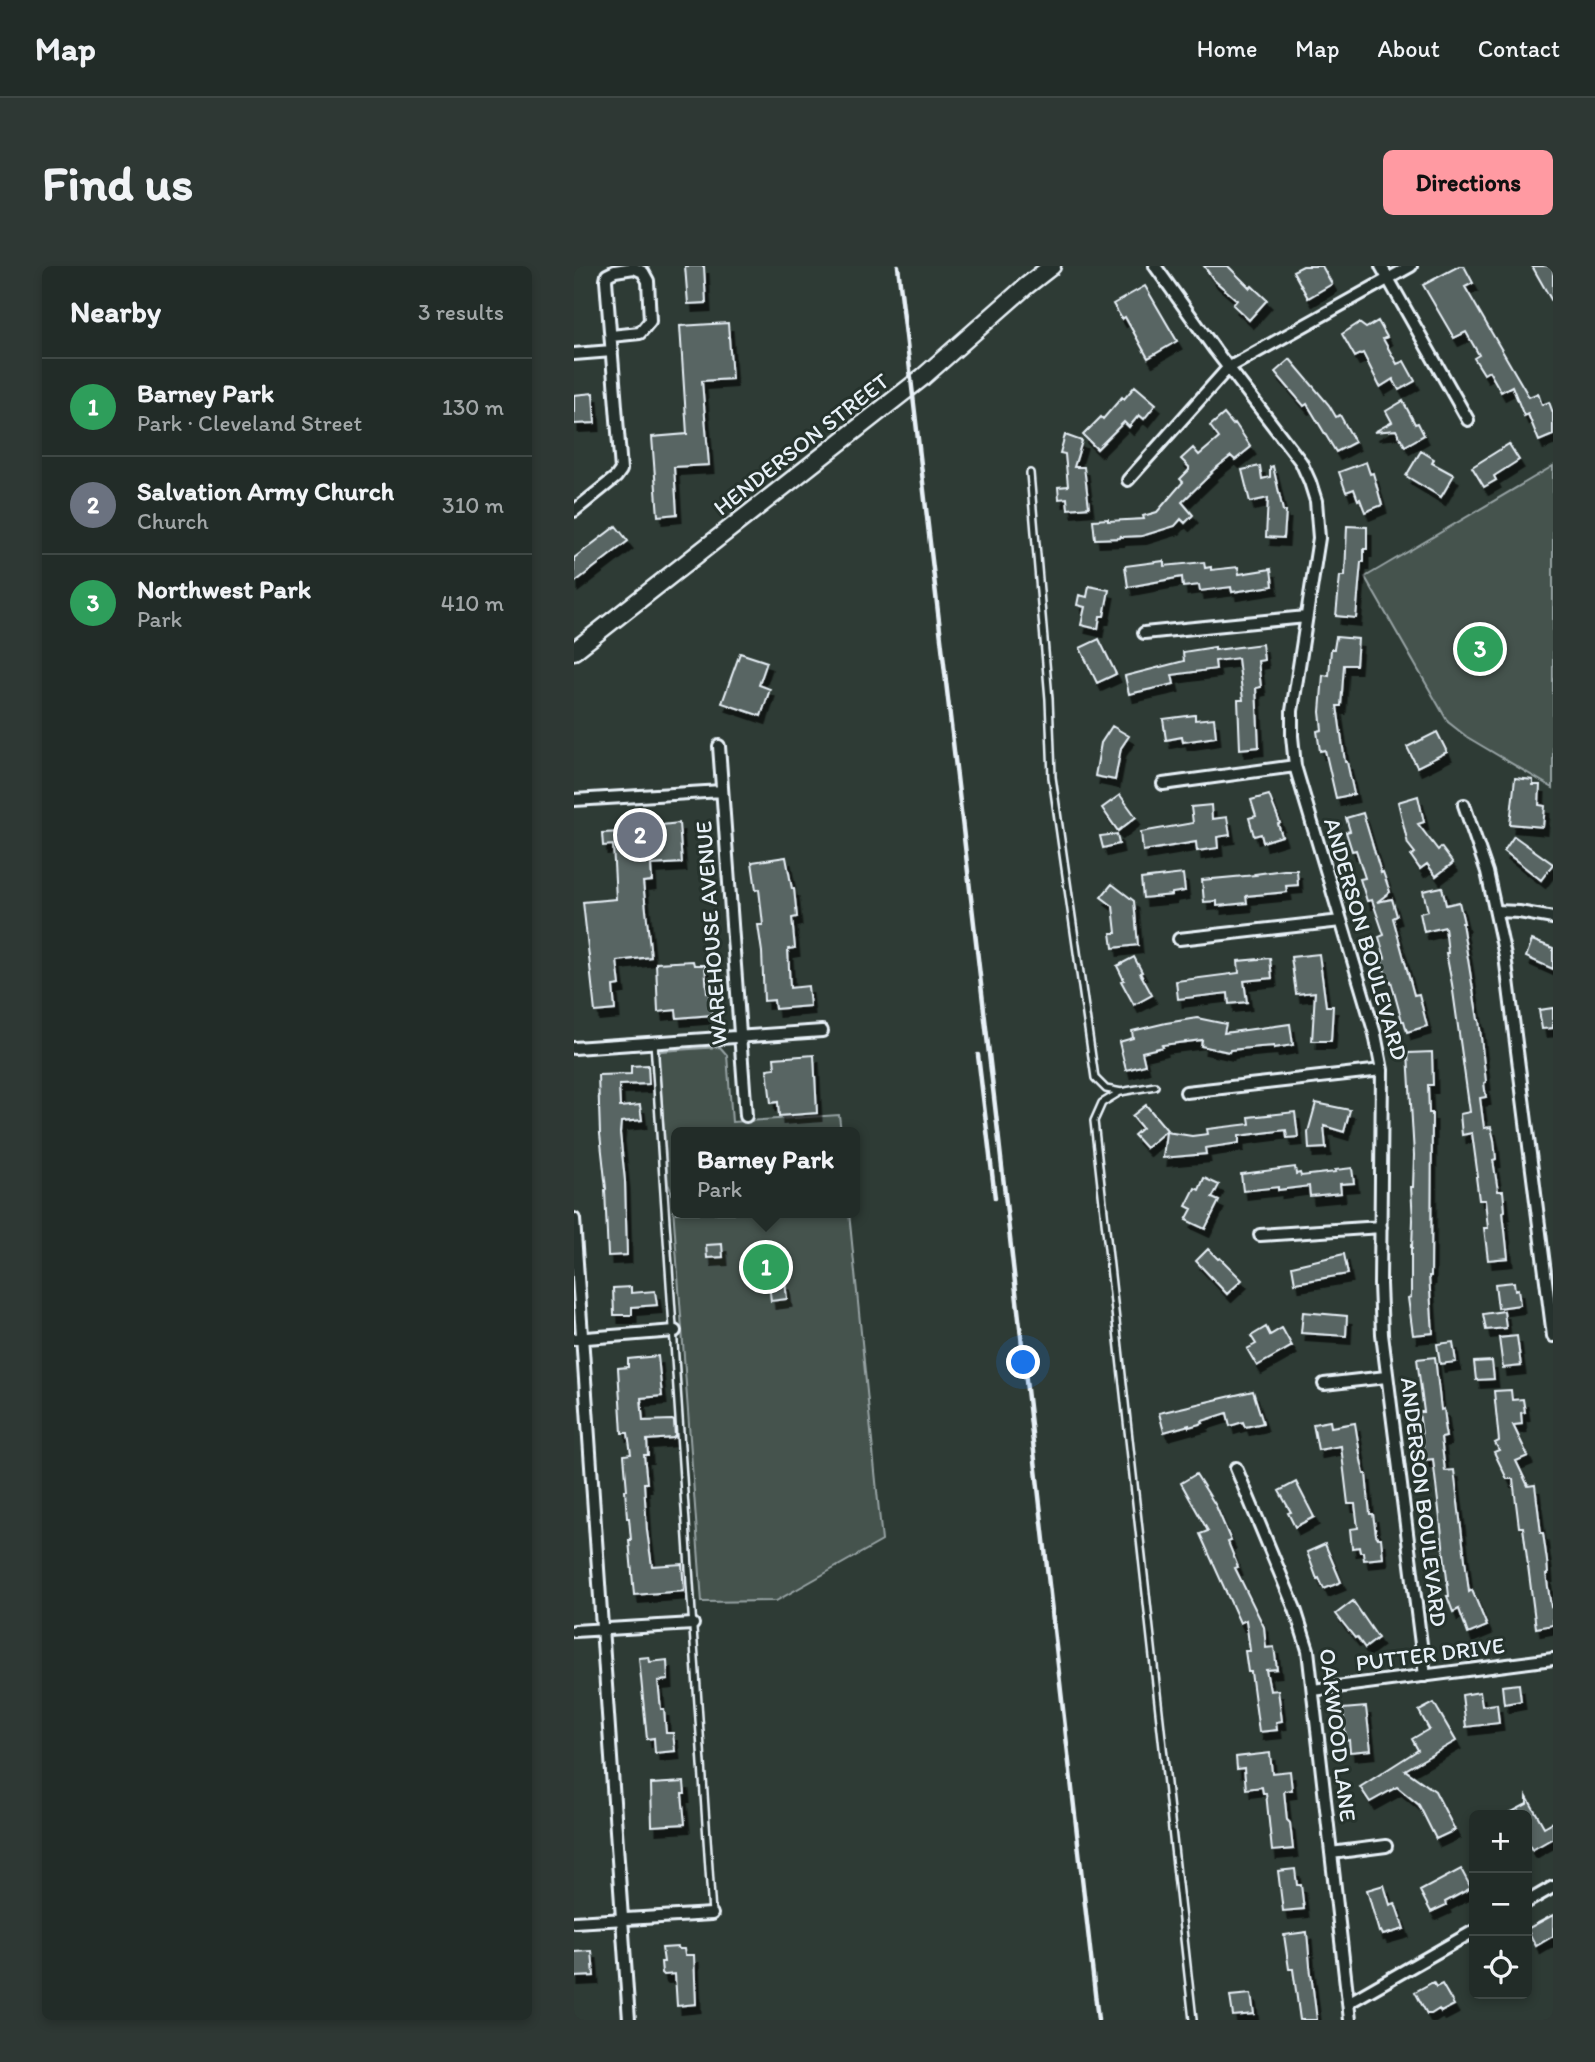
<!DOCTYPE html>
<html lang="en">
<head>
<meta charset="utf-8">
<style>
  :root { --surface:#222c28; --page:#2e3834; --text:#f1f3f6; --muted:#a2a7a8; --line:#3f4845; --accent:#ff9aa2 }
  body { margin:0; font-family:Itim,sans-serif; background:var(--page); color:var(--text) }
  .controls { position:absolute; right:21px; bottom:21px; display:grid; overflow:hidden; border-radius:10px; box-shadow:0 4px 10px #0003 }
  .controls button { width:63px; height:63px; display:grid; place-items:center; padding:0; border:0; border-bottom:2px solid var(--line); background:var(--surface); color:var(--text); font:35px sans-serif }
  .you { position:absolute; left:450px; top:1097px; width:24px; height:24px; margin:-18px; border:5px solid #fff; border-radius:50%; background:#1a73e8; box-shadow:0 0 0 10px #1a73e833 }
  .badge { display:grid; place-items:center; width:46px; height:46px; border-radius:50%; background:var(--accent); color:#fff; font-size:23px; font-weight:700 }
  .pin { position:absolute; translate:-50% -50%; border:4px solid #fff; box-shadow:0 2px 7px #0006 }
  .popup { position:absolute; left:97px; top:861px; width:189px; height:91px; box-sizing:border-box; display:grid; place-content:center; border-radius:10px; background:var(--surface); filter:drop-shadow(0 2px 5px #0005); font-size:23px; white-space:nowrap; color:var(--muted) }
  .popup b { font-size:26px; color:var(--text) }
  .popup::after { content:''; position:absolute; left:50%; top:100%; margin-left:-14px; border:14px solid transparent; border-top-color:var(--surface) }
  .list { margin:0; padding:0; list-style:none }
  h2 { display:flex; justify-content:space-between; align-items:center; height:91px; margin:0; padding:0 28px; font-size:30px }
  h2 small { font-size:23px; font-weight:400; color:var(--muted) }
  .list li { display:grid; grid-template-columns:46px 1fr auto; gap:21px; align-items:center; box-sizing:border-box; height:98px; padding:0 28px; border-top:2px solid var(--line) }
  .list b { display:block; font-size:26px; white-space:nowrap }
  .list p { margin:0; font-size:23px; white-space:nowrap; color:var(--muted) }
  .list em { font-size:23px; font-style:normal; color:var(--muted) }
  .icon { flex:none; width:38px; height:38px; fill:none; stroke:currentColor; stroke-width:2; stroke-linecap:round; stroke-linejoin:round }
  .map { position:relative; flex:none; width:979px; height:1754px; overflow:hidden; border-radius:10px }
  header { display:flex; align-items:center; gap:42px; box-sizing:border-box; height:98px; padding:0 35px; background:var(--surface); border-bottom:2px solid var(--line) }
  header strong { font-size:33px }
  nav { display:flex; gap:38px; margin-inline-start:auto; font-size:24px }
  .intro { display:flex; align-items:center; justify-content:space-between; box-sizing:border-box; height:168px; padding:0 42px }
  h1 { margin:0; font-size:49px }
  .button { padding:18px 32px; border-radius:10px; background:var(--accent); color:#111; font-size:24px; font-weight:700 }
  main { display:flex; gap:42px; padding:0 42px }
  aside { flex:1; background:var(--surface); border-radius:10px; box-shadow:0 4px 10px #0003 }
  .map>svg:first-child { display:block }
</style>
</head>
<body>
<header>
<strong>Map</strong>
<nav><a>Home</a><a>Map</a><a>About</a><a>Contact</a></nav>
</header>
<div class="intro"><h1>Find us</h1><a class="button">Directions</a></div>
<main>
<aside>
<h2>Nearby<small>3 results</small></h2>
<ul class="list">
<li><span class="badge" style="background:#2e9e5b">1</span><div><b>Barney Park</b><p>Park · Cleveland Street</p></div><em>130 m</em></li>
<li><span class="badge" style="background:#6b7280">2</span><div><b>Salvation Army Church</b><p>Church</p></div><em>310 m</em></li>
<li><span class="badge" style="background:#2e9e5b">3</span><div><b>Northwest Park</b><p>Park</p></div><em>410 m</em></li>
</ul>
</aside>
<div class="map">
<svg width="979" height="1754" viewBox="0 0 979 1754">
  <defs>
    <filter id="shadow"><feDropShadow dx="4.5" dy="8" stdDeviation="0" flood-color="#0009"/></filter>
  </defs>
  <rect width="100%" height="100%" fill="#2e3b35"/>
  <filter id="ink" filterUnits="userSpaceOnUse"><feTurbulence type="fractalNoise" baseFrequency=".0143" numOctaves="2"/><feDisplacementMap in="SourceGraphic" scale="14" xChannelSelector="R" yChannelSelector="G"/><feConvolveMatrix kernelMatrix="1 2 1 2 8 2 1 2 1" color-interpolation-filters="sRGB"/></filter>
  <g filter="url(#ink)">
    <path fill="#45524e" stroke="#96a2a3" stroke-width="2" d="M979,200V522L893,471L874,456L791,311Z
      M146,781L153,789L158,856L265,849L267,866H103V947H275L308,1275L202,1335L128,1336L98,927L94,918L84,788L87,785Z"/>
    <path fill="#596563" stroke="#e8f1f8" stroke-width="2" filter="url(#shadow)" d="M111,0H130L132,37L114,38Z
      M630,0H654L676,22L678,20L693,34L675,54L659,39L663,34L640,14Z
      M729,0H748L758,18L734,32L719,5Z
      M885,0H890L899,17L891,21L955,131L964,127L968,139L975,136L979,147V169L965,175L954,148L950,150L938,120L927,126L915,105L910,108L900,92L905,89L892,66L880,72L849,19Z
      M958,0H979V37Z
      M571,20L603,75L574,92L551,51L548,53L539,38Z
      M804,55L813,71L809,73L823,98L830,95L841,115L825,124L819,113L806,121L789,87L781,91L768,68L785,57L792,62Z
      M154,57L158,113L128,115L135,199L100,201L103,248L84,250L78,171L113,168L106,60Z
      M716,93L755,139L762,151L766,149L781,176L762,186L733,138L730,140L701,106Z
      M561,120L582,138L570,153L565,149L555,161L550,156L523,183L509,169L527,151L529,153L548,131L550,133Z
      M19,127L21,157L0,158V129Z
      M829,135L841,158L844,157L850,169L831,180L822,164L800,166L818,156L812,145Z
      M650,148L659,159L661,157L677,181L661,194L657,190L637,206L638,207L608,236L619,249L611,257L607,253L601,260L568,270L547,271V269L546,272L521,273L519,254L534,253V255L570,253L569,250L583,246L609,216L606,213L615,204V201L607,193L619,182L625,189L645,172L636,160Z
      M491,169L508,175L500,201H510L515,241L494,243L493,232L485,233L484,221L494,220L491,188L486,187Z
      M935,178L945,194L920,210L922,214L910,221L898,201Z
      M847,185L860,193L858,197L880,209L867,231L832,210Z
      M792,196L796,208L799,207L808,239L791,246L786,233L784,234L780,223L772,226L765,206Z
      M686,200L688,213L696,211V201L699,200L709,245H712L710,272L692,271L694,232L676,236L668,204Z
      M42,260L54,275L0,317V292Z
      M773,260L793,261V283H790V296H787L782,352L762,350L766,310H771Z
      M590,295V300L630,296L631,302L637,301V304L664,301L665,308L697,303L699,320L658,326L657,321L626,325L625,319L609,321L608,311L554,321L551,300Z
      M515,320L535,324L530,350H526L524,363L507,359L511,341L503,339L505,329L513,331Z
      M762,371L784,373L782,399H770L767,440H763L771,496H773L780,528L762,532L751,484L746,485L743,465L748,464L746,446L749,409L755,410L757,383H760Z
      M525,373L542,408L523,417L506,382Z
      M688,378L690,394L684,395L687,421L682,422L685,481L666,483L664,434H669L664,392L641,395L642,403L598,409L600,418L555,428L551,410L610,395L609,386L641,381V384Z
      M166,387L193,396L185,419L196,423L187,450L148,437Z
      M621,449V454L640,452L642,471L609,476L608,471L592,474L589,453Z
      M538,460L555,470L547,482L541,514L521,510L527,477Z
      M863,466L873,486L843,501L833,481Z
      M941,512L959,514V519H966L965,539L971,540L969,561L936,558Z
      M546,529L562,551L544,565L528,542Z
      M695,529L706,557L704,558L708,570L689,576L687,568L680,570L675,552L682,550L677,534Z
      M844,530L850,556L844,558L864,584L867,581L879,597L862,610L853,598L846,603L837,590L841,587L834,578L824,536Z
      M637,539L638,553L653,551L656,569L643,571L644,582L623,585L622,576L569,585L567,566L619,557L617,541Z
      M789,547L807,607L809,606L816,626L803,636L818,633L823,650L819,652L840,729L845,728L853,760L833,766L830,755H828L817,715L814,716L807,693L811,692L805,671L810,669L798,634L793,635L786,613L791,612L782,584L778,585L772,566L776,565L772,552Z
      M105,557L108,597L77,599L78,615L69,616L77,691L43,695L46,719L39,720L41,744L21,746L9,636L42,633L39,579L29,580L28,567L49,566V563H59V565L88,563V559Z
      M543,568L545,578L529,582L526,570Z
      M940,570L979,598L967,614L930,585Z
      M212,591L218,623H220L223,651L218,652L221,682L214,683L216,722L234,720L236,740L201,743L200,734L190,735L188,686L184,659H189L185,623L182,624L178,596Z
      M710,604H723L724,619L712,620L713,626L672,630L673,637L643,640V635L630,636L628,614L682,609L681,608Z
      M609,608L611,625L598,627V629L569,632L567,613Z
      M538,618L560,635L564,679L539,682L537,667H542L539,640L527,631Z
      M868,621L872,639L885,636L890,657H888L904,754H905L912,816L910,817L912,831L906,832L910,862L917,861L920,874L922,893L919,894L924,925H929L931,945L929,946L934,992L914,994L910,962H914L911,934H905L902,911H904L898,867L888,869L886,848L896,846L878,718L872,687H874L871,661L850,666L846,647L854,645L849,625Z
      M958,674L979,682V703L952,691Z
      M745,688L752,740H759L757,775H738L741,726L722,728L717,691Z
      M560,691L568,706L566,707L578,729L560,739L547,715L550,714L543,700Z
      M696,692L698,712L670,715L673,736L655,738L654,727L604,733L602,715L665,707L664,695Z
      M119,695L120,699H131L133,727L136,726L138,749L103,752L102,744L84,746L82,697Z
      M979,742V762L968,763L965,744Z
      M623,752L652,758L650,767L716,758L719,779L700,782V780L686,781L656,784L655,786L627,780L628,774L588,779L589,781L568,786L571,799L552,804L545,776L559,772L558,765L592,757Z
      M858,786L859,819H854L855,847H858L857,1010H855L859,1067L839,1069L834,1032L837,1031V980L838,981L839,954L837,921H839L840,889L834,787Z
      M240,789L243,847L205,850L204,836L197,837L193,803L201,802L200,792Z
      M74,799L75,818L45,819L46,841L66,839L68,854L47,856L46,867L51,915L53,989L34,990L31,924L32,923L26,868L24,809L57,808V800Z
      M742,837L776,844L770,866L750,860L752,882L735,883L734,866Z
      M572,839L593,864L572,882L560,869L568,862L558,850Z
      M721,846L724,871L713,872L712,864L665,870V877L631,882L632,888L589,892L592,866L618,870L634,868L633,863L676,858L675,851Z
      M721,901L722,908L726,907L727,910L762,906L761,904L778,902L780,917L766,918L767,927L736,930L735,920L704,924V921L669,925L667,908Z
      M630,912L645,919L638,932L645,935L631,963L612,954L618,943L612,940L621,922L625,924Z
      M148,978L149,991L133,992L132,979Z
      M634,983L644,993L646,992L668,1014L653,1028L622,995Z
      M770,988L774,1008L721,1017L718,1000Z
      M211,1016L213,1033L197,1035L195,1018Z
      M940,1016L941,1024L944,1023L946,1039L924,1042L921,1018Z
      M57,1021V1027L81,1025L83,1039L58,1041V1049H40L39,1022Z
      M930,1045L932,1062L912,1064L909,1048Z
      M729,1046L773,1050L772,1070L727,1067Z
      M692,1061L696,1069L708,1062L718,1080L683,1100L673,1083L682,1078L677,1070Z
      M943,1070L947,1100L929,1102L925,1072Z
      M879,1076L882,1096L866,1098L863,1078Z
      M84,1090L88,1130L67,1132L69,1155L98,1154L100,1155L101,1170L99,1172L73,1174L74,1189H70L73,1217H70L73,1265L78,1300L108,1298L110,1325L60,1329L55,1274H57L55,1252H53L51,1224H53L50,1189L57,1188L54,1167H48L44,1102L54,1101V1093Z
      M861,1091L867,1144L870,1143L872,1159H870L872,1171L867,1172L871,1205L880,1204L895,1326L898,1324L913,1360L894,1368L885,1343L879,1346L873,1330H875L859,1193L851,1194L845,1146H850L843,1093Z
      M918,1095L920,1113L902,1114L900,1096Z
      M937,1124L938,1134L949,1133L951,1146L947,1147L948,1158L939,1159L954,1190L942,1195L954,1220L961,1219L967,1267H969L973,1295L974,1308H972L977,1341L979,1340V1359L962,1362L949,1261H945L939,1213H933L920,1186L925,1184L921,1177L925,1175L920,1125Z
      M679,1125L689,1157L671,1161L669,1156L656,1160L653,1147L628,1155L629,1157L615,1161V1159L590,1166L585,1147Z
      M756,1155L757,1161L781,1157L787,1194L790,1208H792L796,1248H799L802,1269L804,1272H807L809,1292L790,1294L789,1286H786L785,1281L778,1282L776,1263L784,1262L781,1238H774L767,1180L744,1184L739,1158Z
      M622,1208L642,1240L657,1275L654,1276L664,1301L661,1302L690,1361L692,1382L700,1381L703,1403L692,1404L696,1425L704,1424L708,1455L702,1456L703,1464L685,1466L677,1406H674L671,1385H676L672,1354L666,1357L626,1268L634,1265L607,1217Z
      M722,1216L740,1251L721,1261L714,1247L717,1246L705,1225Z
      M751,1278L767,1316L750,1323L745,1312L743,1313L733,1286Z
      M779,1335L804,1372L791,1382L783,1371L781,1372L762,1348Z
      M75,1391L76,1396L93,1394L94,1414L84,1415L87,1443H90L92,1467H99L101,1485L81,1487L80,1472L73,1473L65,1392Z
      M945,1418L947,1435L930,1438L928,1420Z
      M906,1426L908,1440L923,1438L925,1457L892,1461L888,1429Z
      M860,1437L882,1475L831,1504L861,1525L881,1564L862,1573L845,1539L823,1521L796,1536L786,1521L844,1484L838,1473L855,1463L845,1445Z
      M792,1441L797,1484L776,1486L775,1474L772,1475L769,1443Z
      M696,1487L698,1507L716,1505L718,1524L710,1525L713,1554L716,1557L719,1583L698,1585L692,1527H689L688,1521L672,1523L670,1502L663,1503L662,1491Z
      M110,1516L111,1528H108L111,1558L78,1560L77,1518Z
      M953,1531L970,1561L979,1556V1572L958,1584L953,1575V1549H932L953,1538Z
      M721,1603L723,1619H727L730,1643L709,1645L704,1605Z
      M887,1603L897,1622L871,1636L872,1639L857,1646L846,1625Z
      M810,1619L816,1639L821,1637L830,1663L809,1669L807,1665L805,1666L793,1624Z
      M979,1649V1670L962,1680L953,1663Z
      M733,1666L736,1700L743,1754H726L719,1703H715L710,1669Z
      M104,1681L105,1683H110L111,1689H120L122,1738L103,1740L101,1708L90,1709L88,1707L87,1696H90L88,1682Z
      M18,1685L20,1710L0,1711V1686Z
      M859,1716L862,1721L868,1718L880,1739L867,1746L865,1743L857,1748H853L841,1726Z
      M677,1728L680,1748L659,1750L656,1730Z"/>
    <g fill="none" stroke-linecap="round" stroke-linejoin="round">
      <defs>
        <path id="lane" d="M456,207L475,433L478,511L521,812L532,823L548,826
          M80,776L138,1648
          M581,820L546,826L528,837L520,855L619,1754"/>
        <path id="street" d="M581,0L641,84L727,196L736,216L742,235L745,272L718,445V470L721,500L801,768L808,804L806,1018L808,1068L851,1410
          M807,0L894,154
          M0,88L38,85
          M554,214L654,102L837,0
          M0,245L42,211L47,204L32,14L33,9L41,5L60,2L69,6L74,15L76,55L66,67L37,70
          M570,367L732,351
          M145,480L172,850
          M589,518L721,500
          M0,534L148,525
          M890,539L913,606L931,690L979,1070
          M923,645L945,646L979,652
          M605,673L767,655
          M0,782L248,765
          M612,826L808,804
          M0,953L55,1754
          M686,969L807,961
          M0,1073L101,1065
          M750,1118L812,1111
          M662,1202L721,1343L734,1384L776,1754
          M0,1365L119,1358
          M739,1424L979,1393
          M757,1587L812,1580
          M953,1636L979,1621
          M0,1656L138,1648
          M774,1737L900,1665"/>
        <path id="secondary" d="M0,385L349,111L451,21L478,0"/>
      </defs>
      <use href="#lane" stroke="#e8f1f8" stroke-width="10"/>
      <use href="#street" stroke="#e8f1f8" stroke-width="16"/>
      <use href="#secondary" stroke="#e8f1f8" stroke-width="21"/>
      <use href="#lane" stroke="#26332d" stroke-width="5"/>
      <use href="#street" stroke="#26332d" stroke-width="10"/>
      <use href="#secondary" stroke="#26332d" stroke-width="16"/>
      <path stroke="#e8f1f8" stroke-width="4.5" d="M324,0L423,857L524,1754
        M404,789L421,932"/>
    </g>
  </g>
  <g text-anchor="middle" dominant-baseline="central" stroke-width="6" stroke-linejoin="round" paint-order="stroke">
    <g font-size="23" fill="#e8f1f8" stroke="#26332d">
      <text transform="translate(227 178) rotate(-38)">HENDERSON STREET</text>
      <text transform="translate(137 667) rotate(-94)">WAREHOUSE AVENUE</text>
      <text transform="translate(792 673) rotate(74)">ANDERSON BOULEVARD</text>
      <text transform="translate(850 1236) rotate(83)">ANDERSON BOULEVARD</text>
      <text transform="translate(856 1388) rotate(-7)">PUTTER DRIVE</text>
      <text transform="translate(764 1469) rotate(83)">OAKWOOD LANE</text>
    </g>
  </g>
</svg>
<div class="controls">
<button>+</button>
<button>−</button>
<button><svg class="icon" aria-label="locate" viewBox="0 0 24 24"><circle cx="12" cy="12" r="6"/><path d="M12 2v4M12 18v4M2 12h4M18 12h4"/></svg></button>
</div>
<div class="you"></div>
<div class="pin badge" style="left:192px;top:1001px;background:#2e9e5b">1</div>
<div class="popup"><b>Barney Park</b>Park</div>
<div class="pin badge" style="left:66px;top:569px;background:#6b7280">2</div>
<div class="pin badge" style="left:906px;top:383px;background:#2e9e5b">3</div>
</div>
</main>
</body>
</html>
